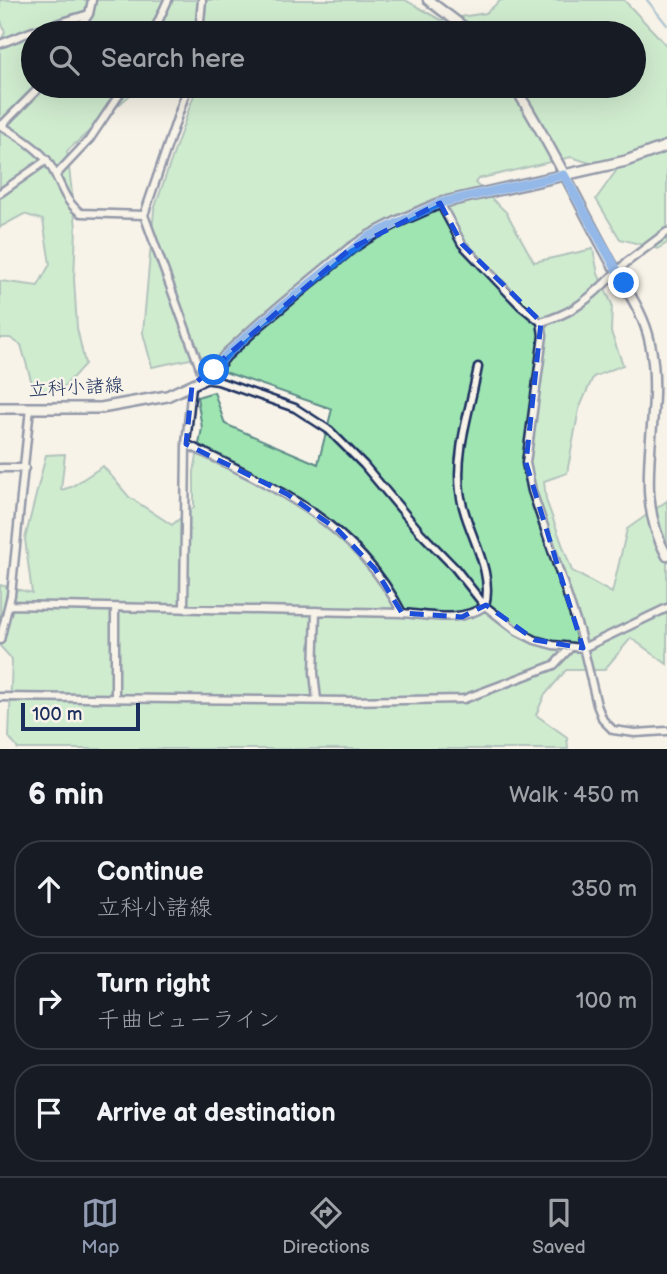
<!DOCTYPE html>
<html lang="en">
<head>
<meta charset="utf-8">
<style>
  :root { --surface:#171b24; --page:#20242c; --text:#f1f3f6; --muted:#9ea1a6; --line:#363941; --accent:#919bb2 }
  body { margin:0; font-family:"Balsamiq Sans","Klee One",sans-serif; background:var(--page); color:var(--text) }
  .scale { position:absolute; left:21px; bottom:18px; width:119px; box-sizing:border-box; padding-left:7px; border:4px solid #1b2f5e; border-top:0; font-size:19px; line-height:24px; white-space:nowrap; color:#1b2f5e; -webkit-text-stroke:5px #f7f3e8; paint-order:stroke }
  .stop { position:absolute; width:21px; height:21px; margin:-16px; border:5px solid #1a73e8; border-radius:50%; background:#fff }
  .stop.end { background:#1a73e8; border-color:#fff; box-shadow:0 2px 7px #0008 }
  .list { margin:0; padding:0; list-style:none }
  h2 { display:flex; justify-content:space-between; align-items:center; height:91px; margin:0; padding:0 28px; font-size:30px }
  h2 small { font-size:23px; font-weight:400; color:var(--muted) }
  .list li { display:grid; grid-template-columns:46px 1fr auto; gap:21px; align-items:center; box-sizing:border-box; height:98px; margin:0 14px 14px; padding:0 14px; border:2px solid var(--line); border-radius:28px }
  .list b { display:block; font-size:26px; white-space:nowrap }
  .list p { margin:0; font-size:23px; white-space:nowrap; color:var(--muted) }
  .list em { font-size:23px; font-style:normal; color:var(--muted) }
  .icon { flex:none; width:38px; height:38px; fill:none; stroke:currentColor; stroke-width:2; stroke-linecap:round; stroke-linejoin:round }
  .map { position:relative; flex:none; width:667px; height:749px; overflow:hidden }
  .search { position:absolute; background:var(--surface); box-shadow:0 7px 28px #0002; left:21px; right:21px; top:21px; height:77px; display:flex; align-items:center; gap:18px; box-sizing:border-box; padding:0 24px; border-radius:38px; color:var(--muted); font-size:26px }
  .sheet { height:427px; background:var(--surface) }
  nav { display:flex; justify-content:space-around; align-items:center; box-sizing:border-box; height:98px; border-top:2px solid var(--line); background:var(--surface); font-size:19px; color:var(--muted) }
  nav a { display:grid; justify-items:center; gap:4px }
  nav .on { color:var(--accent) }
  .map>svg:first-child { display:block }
</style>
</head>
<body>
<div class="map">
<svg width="667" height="749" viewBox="0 0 667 749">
  <rect width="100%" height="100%" fill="#f7f3e8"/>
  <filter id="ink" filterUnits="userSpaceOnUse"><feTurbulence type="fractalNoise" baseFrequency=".0143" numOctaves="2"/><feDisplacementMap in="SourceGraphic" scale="14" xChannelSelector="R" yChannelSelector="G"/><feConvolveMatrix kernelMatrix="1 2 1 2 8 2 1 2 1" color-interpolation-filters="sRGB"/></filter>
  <g filter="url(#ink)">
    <path fill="#9fe5b2" stroke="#5d8a88" stroke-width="2" d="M0,0H405L441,20L486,13L501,0H624L667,46V243L658,249L620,239L596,199L616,171L571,157L478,179L475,183L506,212L534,262L593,249L598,274L612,304L611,332L623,365L593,377L579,409L567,473L544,481L546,500L572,571L612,593L627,529L667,501V664L631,638L604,670H566L544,696L536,715L567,737L568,749H18L9,737L12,659L0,646V585L32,593L25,539L46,455L65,454L61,490L71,487L103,466L129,497L172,525L194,507V472L202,428L197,397L214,392L225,424L318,464L332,409L225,372L204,356L152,367L143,333L154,210L197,86H634V33H33V86H145L130,95L67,151L76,227L74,279L77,328L85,364L65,386L49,392L33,387L21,345L10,338H0V281L38,286L50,264L43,220L24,214L0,227V42L5,32L0,18Z"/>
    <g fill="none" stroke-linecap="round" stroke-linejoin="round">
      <path stroke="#6396b8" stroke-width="2.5" d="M647,0L667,25"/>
      <defs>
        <path id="minor" d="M76,33L89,14L92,0
          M153,33L168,0
          M199,33L202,0
          M0,44L30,32L89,14
          M188,86L144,215L204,379L218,381L295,408L329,430L364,465L420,532L455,568L485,606L517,631L535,640L553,645L583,648L667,608
          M0,125C17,135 37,147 48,162C60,179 63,201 81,213L144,215
          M1,126L41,86
          M56,175L89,140L125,86
          M0,193L47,160
          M440,203L462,244L521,306L541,322L543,335L540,359L526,463L532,491L579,630L597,705L603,720L613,730L635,733L667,731
          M627,262L667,232
          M541,322C569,314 583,304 604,284
          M186,444C273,485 356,523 402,613
          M0,468H25
          M9,605L402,613C429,615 461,623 485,606C495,567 464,530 460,491C455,450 471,406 478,367
          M115,608V698
          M184,609L186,444L192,386
          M316,611L314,673L317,700
          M0,640L11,595L30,408
          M0,697L347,701L464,699L554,665L571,647"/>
        <path id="tertiary" d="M428,0L472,33
          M514,86C548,139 576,198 606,253C621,282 644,311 650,343C666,417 628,487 667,556"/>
        <path id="secondary" d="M0,408H101L167,396L204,379L214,370L226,355L261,323L350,249L368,237L399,221L440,203L626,161L667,146"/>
      </defs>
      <use href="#minor" stroke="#1b2f5e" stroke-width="11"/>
      <use href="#tertiary" stroke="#1b2f5e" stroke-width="13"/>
      <use href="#secondary" stroke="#1b2f5e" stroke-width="14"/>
      <use href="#minor" stroke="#f7f3e8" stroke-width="6"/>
      <use href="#tertiary" stroke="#f7f3e8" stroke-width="8"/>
      <use href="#secondary" stroke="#f7f3e8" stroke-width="9"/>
      <defs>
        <path id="minor-bridge" d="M604,284L627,262"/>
      </defs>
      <use href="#minor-bridge" stroke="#1b2f5e" stroke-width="11" stroke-linecap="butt"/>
      <use href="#minor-bridge" stroke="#f7f3e8" stroke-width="6"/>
    </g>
  </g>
  <g fill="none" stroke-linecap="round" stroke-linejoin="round" filter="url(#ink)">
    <path stroke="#1a73e8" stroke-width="9" d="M214,370L226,355L261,323L368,237L440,203L564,175L624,283"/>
  </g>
  <path d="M0 0H667V749H0ZM440,203L462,244L541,322L526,463L583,648L535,640L486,605L462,617L402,613L375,569L338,530L287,494L186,444L192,386L350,249Z" fill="#f7f3e8" fill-opacity=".55" fill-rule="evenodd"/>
  <path fill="none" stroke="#1d4ed8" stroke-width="5" stroke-dasharray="14 9" stroke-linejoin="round" d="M440,203L462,244L541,322L526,463L583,648L535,640L486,605L462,617L402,613L375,569L338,530L287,494L186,444L192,386L350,249Z"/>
  <g text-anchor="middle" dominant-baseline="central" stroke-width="5" stroke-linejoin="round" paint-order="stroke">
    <g font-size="19" fill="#1b2f5e" stroke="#f7f3e8">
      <text transform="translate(76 388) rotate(-3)">立科小諸線</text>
    </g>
  </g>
</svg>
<div class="scale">100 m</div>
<div class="stop" style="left:214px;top:370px"></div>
<div class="stop end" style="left:624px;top:283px"></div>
<div class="search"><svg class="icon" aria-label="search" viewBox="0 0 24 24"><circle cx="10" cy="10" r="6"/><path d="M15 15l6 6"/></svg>Search here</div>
</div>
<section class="sheet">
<h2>6 min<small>Walk · 450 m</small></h2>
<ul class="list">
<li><svg class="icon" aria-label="ahead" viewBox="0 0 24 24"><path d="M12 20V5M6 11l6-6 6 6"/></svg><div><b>Continue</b><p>立科小諸線</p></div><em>350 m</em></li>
<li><svg class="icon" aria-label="right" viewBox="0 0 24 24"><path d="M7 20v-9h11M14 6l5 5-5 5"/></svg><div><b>Turn right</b><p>千曲ビューライン</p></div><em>100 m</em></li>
<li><svg class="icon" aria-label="arrive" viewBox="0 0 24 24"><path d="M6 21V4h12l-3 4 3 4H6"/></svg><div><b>Arrive at destination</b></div></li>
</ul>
</section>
<nav>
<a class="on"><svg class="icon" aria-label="map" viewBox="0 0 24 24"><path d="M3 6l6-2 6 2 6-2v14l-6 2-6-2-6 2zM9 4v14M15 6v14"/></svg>Map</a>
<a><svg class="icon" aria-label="directions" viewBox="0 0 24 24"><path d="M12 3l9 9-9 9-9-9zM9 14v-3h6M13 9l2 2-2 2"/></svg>Directions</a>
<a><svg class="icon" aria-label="saved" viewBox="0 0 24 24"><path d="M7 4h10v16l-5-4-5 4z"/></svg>Saved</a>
</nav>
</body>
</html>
